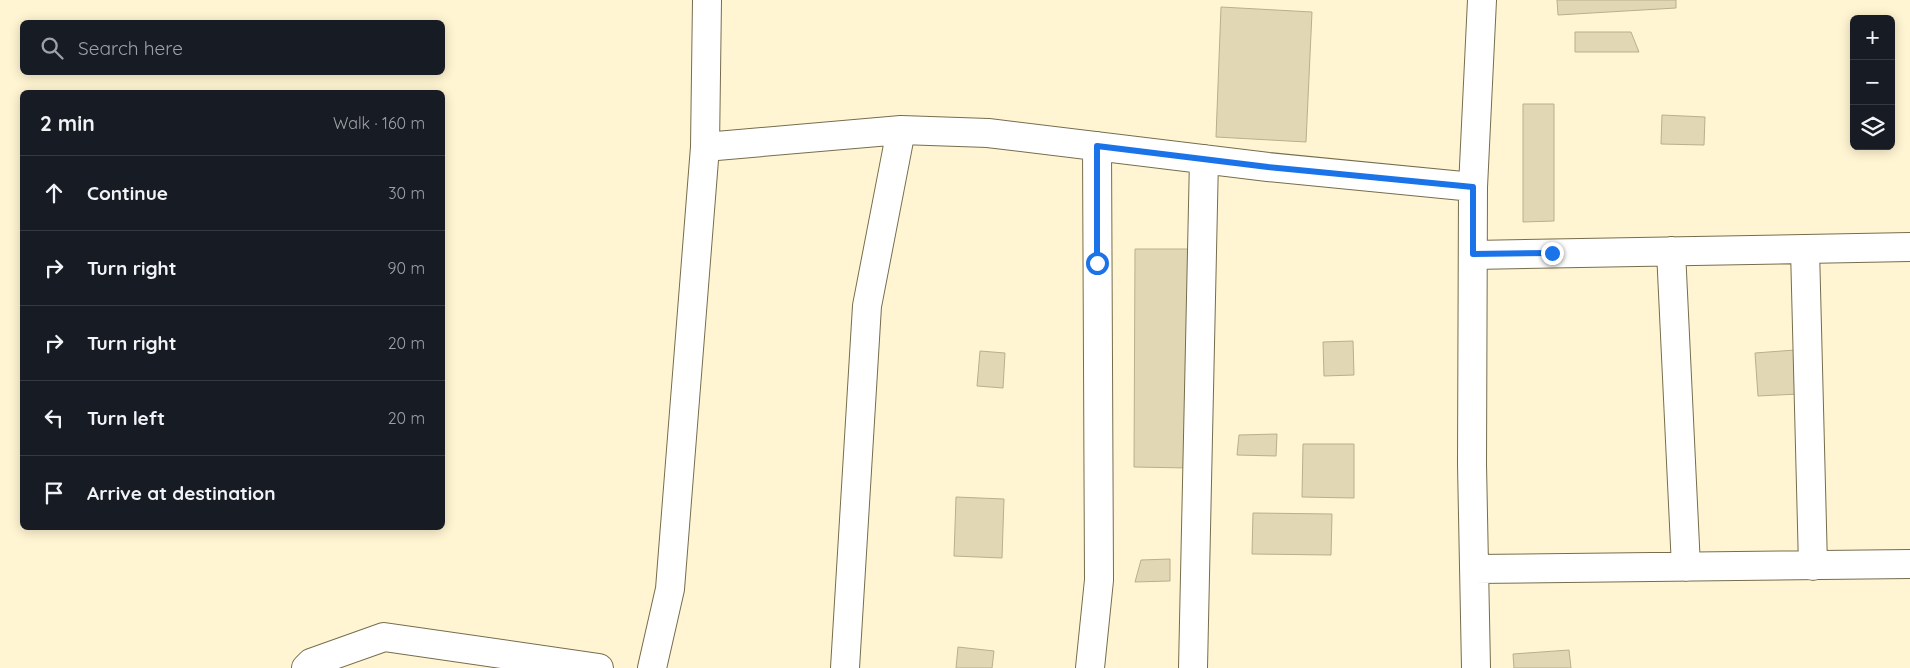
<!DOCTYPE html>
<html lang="en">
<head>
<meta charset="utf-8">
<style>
  :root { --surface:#171b24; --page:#20242c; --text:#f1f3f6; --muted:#9ea1a6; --line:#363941 }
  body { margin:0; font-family:Quicksand,sans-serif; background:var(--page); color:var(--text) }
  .controls { position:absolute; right:15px; top:15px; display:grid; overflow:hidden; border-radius:8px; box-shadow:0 2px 12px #0003 }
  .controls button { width:45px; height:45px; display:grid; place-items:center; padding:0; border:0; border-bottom:1px solid var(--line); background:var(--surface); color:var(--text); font:25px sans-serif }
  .stop { position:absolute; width:15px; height:15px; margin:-11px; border:4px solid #1a73e8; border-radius:50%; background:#fff }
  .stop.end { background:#1a73e8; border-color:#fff; box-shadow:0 1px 5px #0008 }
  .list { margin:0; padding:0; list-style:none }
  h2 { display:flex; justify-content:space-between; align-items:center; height:65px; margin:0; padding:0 20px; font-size:21px }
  h2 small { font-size:16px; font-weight:400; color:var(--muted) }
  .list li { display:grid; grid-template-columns:32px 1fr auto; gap:15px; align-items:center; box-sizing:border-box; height:75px; padding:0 20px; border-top:1px solid var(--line) }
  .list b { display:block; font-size:19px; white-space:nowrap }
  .list em { font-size:16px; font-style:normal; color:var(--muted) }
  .icon { flex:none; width:28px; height:28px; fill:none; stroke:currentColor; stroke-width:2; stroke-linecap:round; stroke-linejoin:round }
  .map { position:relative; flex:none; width:1910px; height:668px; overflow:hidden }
  .search { position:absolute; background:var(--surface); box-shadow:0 2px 12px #0003; left:20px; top:20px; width:425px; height:55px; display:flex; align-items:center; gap:12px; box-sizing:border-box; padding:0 18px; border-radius:8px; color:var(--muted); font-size:19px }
  .panel { position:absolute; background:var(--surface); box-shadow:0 2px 12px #0003; left:20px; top:90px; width:425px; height:440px; border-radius:8px }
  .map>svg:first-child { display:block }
</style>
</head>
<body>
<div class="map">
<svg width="1910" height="668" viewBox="0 0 1910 668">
  <rect width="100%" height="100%" fill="#fff5d2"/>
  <path fill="#e1d7b4" stroke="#b8af8d" d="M1557,0H1676V8L1558,15Z
    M1221,7L1312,12L1306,142L1216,137Z
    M1575,32H1631L1639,52H1575Z
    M1523,104H1554V221L1523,222Z
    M1662,115L1705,117L1704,145L1661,144Z
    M1135,249H1190L1189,468L1134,467Z
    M1353,341L1354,375L1324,376L1323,342Z
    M1795,350L1799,394L1758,396L1755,353Z
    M980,351L1005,353L1003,388L977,386Z
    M1277,434L1276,456L1237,455L1239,435Z
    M1303,444H1354V498L1302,497Z
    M956,497L1004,499L1002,558L954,556Z
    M1253,513L1332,514L1331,555L1252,554Z
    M1170,559V581L1135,582L1141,560Z
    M958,647L994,651L992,668H956Z
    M1569,650L1571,668H1514L1513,654Z"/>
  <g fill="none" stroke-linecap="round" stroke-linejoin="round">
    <defs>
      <path id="minor" d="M705,147L901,130L988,133L1268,167L1473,187
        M1805,249L1813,566
        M1671,251L1686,567
        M1473,255L1910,247
        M1474,569L1910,564
        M306,668L311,663L384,637L599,668
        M652,668L670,589L705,147L707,0
        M845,668L867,306L901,130
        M1090,668L1099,580L1097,146
        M1193,668L1204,159
        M1476,668L1472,464L1473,187L1482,0"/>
    </defs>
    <use href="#minor" stroke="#766d4e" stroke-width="30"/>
    <use href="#minor" stroke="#fff" stroke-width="28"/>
  </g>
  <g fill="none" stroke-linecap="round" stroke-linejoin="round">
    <path stroke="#1a73e8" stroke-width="6" d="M1097,263V146L1268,167L1473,187V254L1552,253"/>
  </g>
</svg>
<div class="controls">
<button>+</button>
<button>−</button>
<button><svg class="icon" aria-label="layers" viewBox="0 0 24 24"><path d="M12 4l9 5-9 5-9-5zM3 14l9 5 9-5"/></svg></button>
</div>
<div class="stop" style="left:1097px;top:263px"></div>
<div class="stop end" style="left:1552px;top:253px"></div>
<div class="search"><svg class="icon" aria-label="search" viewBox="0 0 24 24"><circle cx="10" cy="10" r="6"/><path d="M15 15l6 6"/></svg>Search here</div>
<section class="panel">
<h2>2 min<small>Walk · 160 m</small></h2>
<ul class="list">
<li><svg class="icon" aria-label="ahead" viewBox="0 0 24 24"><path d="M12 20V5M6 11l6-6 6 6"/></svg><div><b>Continue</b></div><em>30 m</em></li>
<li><svg class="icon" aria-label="right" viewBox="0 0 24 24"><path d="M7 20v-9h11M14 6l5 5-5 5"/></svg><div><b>Turn right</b></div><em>90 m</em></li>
<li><svg class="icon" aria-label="right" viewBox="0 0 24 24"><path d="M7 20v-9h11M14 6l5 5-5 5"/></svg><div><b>Turn right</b></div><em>20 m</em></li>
<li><svg class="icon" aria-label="left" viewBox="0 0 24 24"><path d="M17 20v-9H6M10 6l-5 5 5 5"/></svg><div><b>Turn left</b></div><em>20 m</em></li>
<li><svg class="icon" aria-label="arrive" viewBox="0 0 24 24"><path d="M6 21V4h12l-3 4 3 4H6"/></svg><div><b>Arrive at destination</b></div></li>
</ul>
</section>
</div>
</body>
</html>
